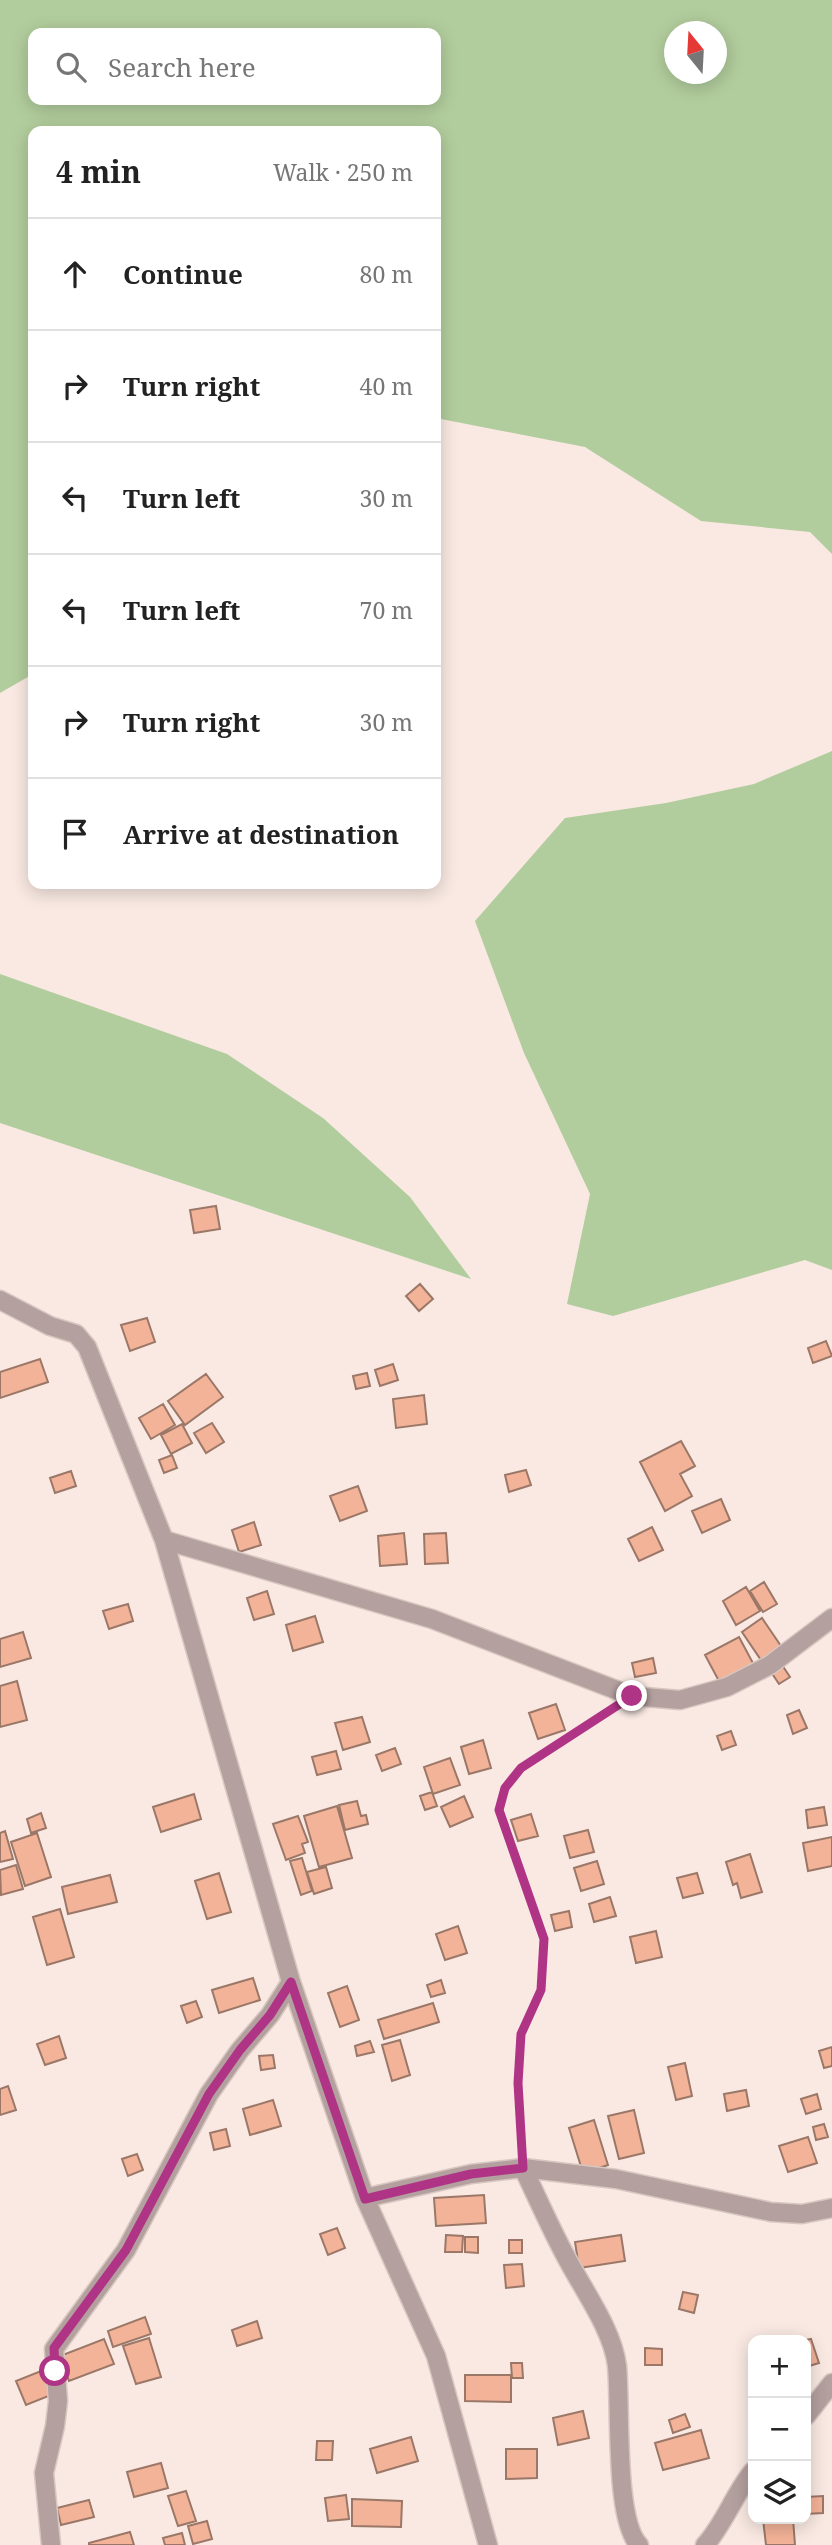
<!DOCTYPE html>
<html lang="en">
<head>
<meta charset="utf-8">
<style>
  :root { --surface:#fff; --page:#f2f2f2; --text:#222; --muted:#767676; --line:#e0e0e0 }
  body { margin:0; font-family:"Noto Serif",serif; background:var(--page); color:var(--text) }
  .controls { position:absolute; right:21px; bottom:21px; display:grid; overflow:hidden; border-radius:14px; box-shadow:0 4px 18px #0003 }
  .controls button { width:63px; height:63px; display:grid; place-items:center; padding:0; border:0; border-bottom:2px solid var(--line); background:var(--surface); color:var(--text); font:35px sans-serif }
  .compass { position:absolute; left:664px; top:21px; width:63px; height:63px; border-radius:50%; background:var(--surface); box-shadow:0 4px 18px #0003; rotate:342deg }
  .stop { position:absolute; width:21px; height:21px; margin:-16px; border:5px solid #b03485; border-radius:50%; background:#fff }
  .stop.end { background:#b03485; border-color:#fff; box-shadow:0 2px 7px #0008 }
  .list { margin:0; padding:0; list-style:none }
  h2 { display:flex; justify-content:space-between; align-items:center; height:91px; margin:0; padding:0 28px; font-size:30px }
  h2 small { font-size:23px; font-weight:400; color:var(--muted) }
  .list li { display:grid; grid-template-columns:46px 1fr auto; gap:21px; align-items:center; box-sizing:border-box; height:112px; padding:0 28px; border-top:2px solid var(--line) }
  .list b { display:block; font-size:26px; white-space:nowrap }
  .list em { font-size:23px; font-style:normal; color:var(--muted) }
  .icon { flex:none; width:38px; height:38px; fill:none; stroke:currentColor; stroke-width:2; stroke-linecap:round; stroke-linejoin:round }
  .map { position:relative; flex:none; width:832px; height:2545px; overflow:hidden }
  .search { position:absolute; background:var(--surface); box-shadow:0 4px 18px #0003; left:28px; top:28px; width:413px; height:77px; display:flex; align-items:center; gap:18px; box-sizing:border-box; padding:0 24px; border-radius:14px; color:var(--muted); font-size:26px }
  .panel { position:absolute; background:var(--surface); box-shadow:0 4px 18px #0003; left:28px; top:126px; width:413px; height:763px; border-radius:14px }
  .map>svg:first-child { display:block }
</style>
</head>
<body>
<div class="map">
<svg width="832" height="2545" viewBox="0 0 832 2545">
  <rect width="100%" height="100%" fill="#f9e9e2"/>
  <path fill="#b2cd9d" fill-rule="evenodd" d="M0,0H832V554L810,532L701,521L585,447L436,418V131H33V674L0,693ZM674,32H716V74H674ZM33,33H436V100H33Z
    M832,751V1270L805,1260L613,1316L567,1304L590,1194L524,1053L475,921L565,818L666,803L754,784Z
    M0,974L227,1054L323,1118L410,1197L471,1279L0,1123Z"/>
  <path fill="#f3b398" stroke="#9b7768" stroke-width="2" d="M216,1206L220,1229L194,1233L190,1210Z
    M420,1284L433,1299L419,1311L406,1296Z
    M147,1318L155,1342L130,1351L121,1325Z
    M826,1341L832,1356L813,1363L808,1348Z
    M40,1359L48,1382L0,1398V1372Z
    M393,1364L398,1380L380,1386L375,1370Z
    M367,1373L370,1386L356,1389L353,1376Z
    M206,1374L223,1397L185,1425L168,1401Z
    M424,1395L427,1424L396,1428L393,1399Z
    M163,1404L175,1425L151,1439L139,1418Z
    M212,1423L224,1442L206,1453L194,1433Z
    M182,1424L192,1443L171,1454L161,1435Z
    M681,1441L695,1466L680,1474L692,1496L665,1511L640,1462Z
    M172,1455L177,1468L164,1473L159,1460Z
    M526,1470L531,1485L509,1492L505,1475Z
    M71,1471L76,1486L55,1493L50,1478Z
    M358,1486L367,1511L340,1521L330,1496Z
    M721,1499L730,1520L702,1533L692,1511Z
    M254,1522L261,1545L239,1552L232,1530Z
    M652,1527L663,1550L639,1561L628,1539Z
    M404,1533L407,1564L380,1566L378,1536Z
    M446,1533L448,1563L425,1564L424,1534Z
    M764,1582L777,1604L763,1612L750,1591Z
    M746,1587L760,1611L736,1625L723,1601Z
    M267,1591L274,1614L254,1620L247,1598Z
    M128,1604L133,1621L109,1629L103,1611Z
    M315,1616L323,1642L293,1651L286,1625Z
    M762,1618L783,1649L763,1663L742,1632Z
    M23,1632L31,1658L0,1667V1639Z
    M739,1637L754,1665L720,1683L705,1655Z
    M653,1658L656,1673L635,1677L632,1663Z
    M782,1665L790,1677L779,1684L771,1672Z
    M17,1681L27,1720L0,1727V1686Z
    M556,1704L565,1730L538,1739L529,1713Z
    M799,1710L807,1728L793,1734L787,1715Z
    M362,1717L370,1742L343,1750L335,1723Z
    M731,1731L736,1745L722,1750L717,1736Z
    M483,1740L491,1768L469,1774L461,1747Z
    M395,1748L401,1764L382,1771L376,1755Z
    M336,1751L341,1769L317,1775L312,1757Z
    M450,1758L460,1785L433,1794L424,1767Z
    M432,1792L437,1806L425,1810L420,1796Z
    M194,1794L201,1819L161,1832L153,1807Z
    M464,1796L473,1817L450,1827L441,1807Z
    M357,1801L361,1816L366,1815L368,1824L345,1830L339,1805Z
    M337,1806L352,1858L319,1867L304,1816Z
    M824,1807L827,1825L808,1828L806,1810Z
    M41,1813L46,1828L31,1833L27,1819Z
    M531,1814L538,1836L518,1841L511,1820Z
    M298,1816L308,1842L302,1844L305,1853L286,1860L273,1824Z
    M588,1830L594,1852L570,1858L564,1836Z
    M5,1831L13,1859L0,1862V1833Z
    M37,1833L51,1877L25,1886L11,1842Z
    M832,1837V1866L808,1871L803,1843Z
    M750,1854L762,1892L741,1898L737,1883L733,1885L726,1862Z
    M302,1858L312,1891L301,1895L290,1861Z
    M597,1861L604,1884L581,1891L574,1868Z
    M16,1865L23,1889L1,1895L0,1870Z
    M326,1867L332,1888L314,1894L307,1872Z
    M219,1873L231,1912L207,1919L195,1881Z
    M697,1873L703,1893L683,1898L677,1878Z
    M110,1875L117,1902L68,1914L62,1887Z
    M610,1897L616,1916L594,1922L589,1904Z
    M60,1909L74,1957L47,1965L33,1917Z
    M569,1911L572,1927L555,1931L551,1915Z
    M458,1926L467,1953L445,1960L436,1934Z
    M656,1931L662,1957L636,1963L630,1937Z
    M253,1978L260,2000L219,2013L212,1990Z
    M441,1980L445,1993L431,1997L427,1985Z
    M347,1986L359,2020L340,2027L328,1993Z
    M196,2001L202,2017L187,2023L181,2006Z
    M433,2003L439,2022L384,2039L378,2020Z
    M59,2036L66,2058L45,2065L37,2044Z
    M400,2040L410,2075L392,2081L382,2045Z
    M370,2041L374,2052L357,2056L355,2046Z
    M832,2047V2066L824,2068L819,2051Z
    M273,2055L275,2068L261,2070L259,2056Z
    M685,2063L692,2096L676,2100L668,2067Z
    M8,2086L16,2110L0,2115V2089Z
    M746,2090L749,2106L727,2111L724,2094Z
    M817,2094L821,2109L806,2114L801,2099Z
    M273,2100L281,2126L250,2135L243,2109Z
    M634,2110L644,2153L619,2159L608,2116Z
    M594,2120L608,2165L583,2173L569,2128Z
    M824,2124L828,2137L816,2140L813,2127Z
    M226,2129L230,2146L214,2150L210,2133Z
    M808,2137L817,2163L788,2172L779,2146Z
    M137,2154L143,2170L128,2176L122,2159Z
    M484,2195L486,2223L436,2226L434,2198Z
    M337,2228L345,2248L328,2255L320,2234Z
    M446,2235L463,2236L462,2252H445Z
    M621,2235L625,2261L579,2268L575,2242Z
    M465,2237H478V2253L465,2252Z
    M509,2240H522V2253H509Z
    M522,2264L524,2286L506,2288L504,2265Z
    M683,2292L698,2295L694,2313L679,2309Z
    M145,2317L151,2334L113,2347L108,2331Z
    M257,2321L262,2338L237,2346L232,2330Z
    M149,2338L161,2377L136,2384L123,2346Z
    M104,2339L114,2364L69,2381L60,2356Z
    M811,2339L819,2363L806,2367L805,2340Z
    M645,2348L662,2349V2365H645Z
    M511,2363H522L523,2378H512Z
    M46,2369L56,2393L26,2405L16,2381Z
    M465,2375H511V2402L465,2401Z
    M583,2411L589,2438L558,2445L553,2418Z
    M685,2414L690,2427L673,2433L669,2420Z
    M701,2430L709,2458L663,2470L655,2443Z
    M411,2437L418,2461L377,2473L370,2449Z
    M317,2441H333L332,2460H316Z
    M506,2449H537V2478L506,2479Z
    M161,2463L168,2488L134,2497L127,2472Z
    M186,2491L196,2521L178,2526L168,2496Z
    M346,2495L349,2519L328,2521L325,2498Z
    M823,2496V2513L806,2514V2497Z
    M352,2499L402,2501L401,2527L352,2526Z
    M89,2500L94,2517L61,2525L57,2508Z
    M763,2519H793L795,2545H766Z
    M207,2521L212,2539L193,2544L188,2526Z
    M130,2532L134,2545H89V2543Z
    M182,2533L185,2545H165L163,2538Z"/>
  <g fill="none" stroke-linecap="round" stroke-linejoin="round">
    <defs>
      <path id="street" d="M0,1300L50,1326L76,1334L87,1347L164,1540L291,1982L365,2198L436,2356L488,2545
        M164,1540L432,1619L632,1696L680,1700L727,1687L770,1665L832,1618
        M523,2168C537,2197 550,2227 565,2255C582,2288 613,2330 617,2366C621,2405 614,2519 639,2545
        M365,2198L471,2174L523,2168L616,2179L771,2212L802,2214L832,2208
        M806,2416L832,2383
        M51,2545L44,2473L55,2426L58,2401L54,2349L126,2250L209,2094L240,2050L270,2015L291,1982
        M705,2545C725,2523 734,2494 753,2471"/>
    </defs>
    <use href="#street" stroke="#d7c7c0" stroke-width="21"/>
    <path stroke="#b5a69f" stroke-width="4.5" stroke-dasharray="7 3.5" stroke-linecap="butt" d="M521,2140L518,2083L521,2034L541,1990L544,1939L499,1809L505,1788L521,1768L605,1713"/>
    <use href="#street" stroke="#b3a09f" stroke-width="18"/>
  </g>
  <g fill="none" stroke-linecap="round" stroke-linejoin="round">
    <path stroke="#b03485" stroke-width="9" d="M55,2371L54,2348L126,2250L209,2094L240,2050L270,2015L291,1982L365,2199L471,2174L523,2168L518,2083L521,2034L541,1990L544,1939L499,1810L505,1788L521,1768L632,1696"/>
  </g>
</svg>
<div class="controls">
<button>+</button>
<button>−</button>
<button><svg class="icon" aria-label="layers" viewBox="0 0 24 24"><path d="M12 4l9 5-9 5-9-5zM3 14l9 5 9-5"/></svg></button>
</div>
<svg class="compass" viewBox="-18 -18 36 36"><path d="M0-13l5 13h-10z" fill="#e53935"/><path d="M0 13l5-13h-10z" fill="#767676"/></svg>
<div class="stop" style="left:55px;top:2371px"></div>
<div class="stop end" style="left:632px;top:1696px"></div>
<div class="search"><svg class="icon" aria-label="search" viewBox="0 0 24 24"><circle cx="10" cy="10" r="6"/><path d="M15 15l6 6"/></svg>Search here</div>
<section class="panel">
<h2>4 min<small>Walk · 250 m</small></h2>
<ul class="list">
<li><svg class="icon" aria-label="ahead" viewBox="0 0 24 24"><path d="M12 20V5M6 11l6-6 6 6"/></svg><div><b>Continue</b></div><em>80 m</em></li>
<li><svg class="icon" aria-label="right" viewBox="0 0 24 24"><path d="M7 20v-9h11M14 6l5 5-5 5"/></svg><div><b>Turn right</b></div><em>40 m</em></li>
<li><svg class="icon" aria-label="left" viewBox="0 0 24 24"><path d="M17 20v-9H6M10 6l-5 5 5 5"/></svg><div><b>Turn left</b></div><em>30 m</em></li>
<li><svg class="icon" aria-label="left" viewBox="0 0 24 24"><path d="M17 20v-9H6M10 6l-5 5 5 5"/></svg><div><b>Turn left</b></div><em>70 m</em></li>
<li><svg class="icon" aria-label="right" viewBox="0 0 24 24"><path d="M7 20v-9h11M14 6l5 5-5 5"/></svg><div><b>Turn right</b></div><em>30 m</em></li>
<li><svg class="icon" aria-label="arrive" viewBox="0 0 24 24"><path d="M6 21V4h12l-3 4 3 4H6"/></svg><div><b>Arrive at destination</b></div></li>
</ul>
</section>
</div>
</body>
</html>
